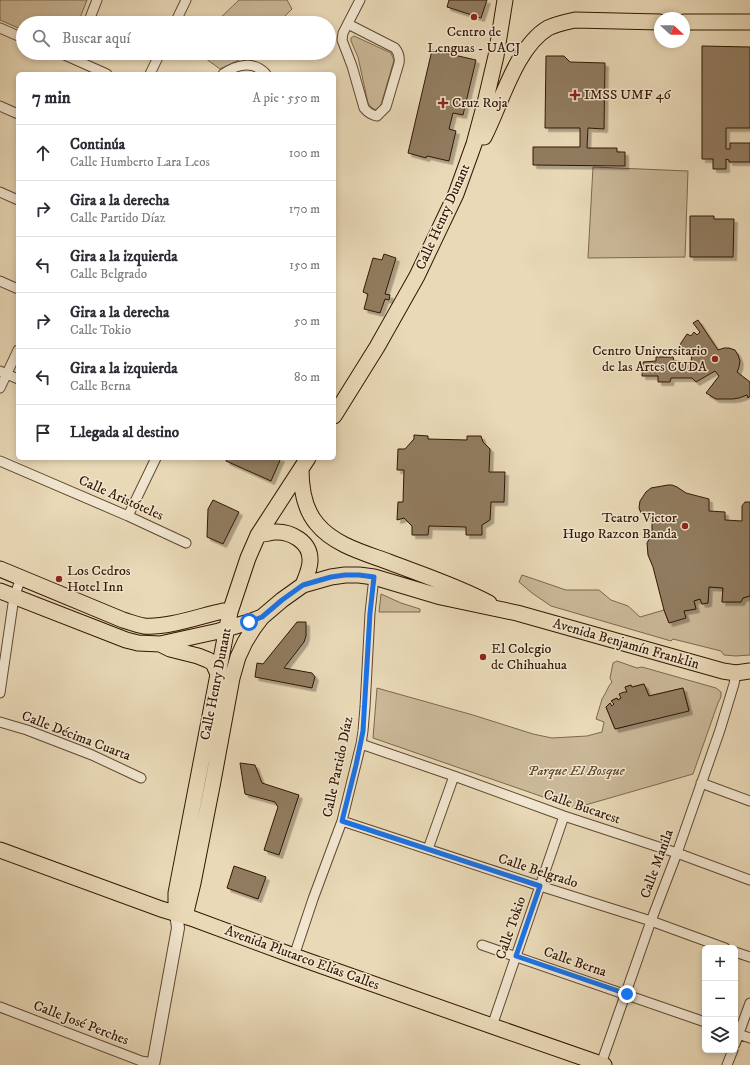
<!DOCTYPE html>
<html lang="es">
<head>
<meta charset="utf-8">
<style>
  :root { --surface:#fff; --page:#f2f2f3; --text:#2b2b33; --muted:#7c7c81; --line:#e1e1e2 }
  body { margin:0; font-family:"IM FELL DW Pica",serif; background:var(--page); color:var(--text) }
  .controls { position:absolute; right:12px; bottom:12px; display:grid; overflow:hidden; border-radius:6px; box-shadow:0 2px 6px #0003 }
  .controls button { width:36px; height:36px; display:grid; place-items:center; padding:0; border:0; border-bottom:1px solid var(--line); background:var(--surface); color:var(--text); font:20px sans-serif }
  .compass { position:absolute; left:654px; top:12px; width:36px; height:36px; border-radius:50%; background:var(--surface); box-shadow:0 2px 6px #0003; rotate:111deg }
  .stop { position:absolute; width:12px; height:12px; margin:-9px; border:3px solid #1a73e8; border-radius:50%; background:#fff }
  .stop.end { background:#1a73e8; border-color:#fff; box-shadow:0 1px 4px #0008 }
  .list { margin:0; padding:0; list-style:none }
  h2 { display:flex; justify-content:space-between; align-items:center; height:52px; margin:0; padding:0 16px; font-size:17px }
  h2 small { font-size:13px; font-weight:400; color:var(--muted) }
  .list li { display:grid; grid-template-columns:26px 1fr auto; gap:12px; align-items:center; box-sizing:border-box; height:56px; padding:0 16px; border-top:1px solid var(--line) }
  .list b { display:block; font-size:15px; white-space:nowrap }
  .list p { margin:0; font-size:13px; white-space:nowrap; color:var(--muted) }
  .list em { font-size:13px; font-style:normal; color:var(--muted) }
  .icon { flex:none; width:22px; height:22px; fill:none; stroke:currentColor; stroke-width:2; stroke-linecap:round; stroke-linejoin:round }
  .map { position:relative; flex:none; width:750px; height:1065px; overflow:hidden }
  .search { position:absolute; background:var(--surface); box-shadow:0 2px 6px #0003; left:16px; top:16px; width:320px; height:44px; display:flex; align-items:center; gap:10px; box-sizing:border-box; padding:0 14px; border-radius:22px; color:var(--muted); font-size:15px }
  .panel { position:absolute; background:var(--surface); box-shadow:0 2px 6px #0003; left:16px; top:72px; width:320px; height:388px; border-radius:6px }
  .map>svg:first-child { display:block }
</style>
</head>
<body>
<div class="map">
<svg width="750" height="1065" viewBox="0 0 750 1065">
  <defs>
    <filter id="shadow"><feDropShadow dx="3.5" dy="3.5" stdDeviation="0" flood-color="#0004"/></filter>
  </defs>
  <rect width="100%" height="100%" fill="#e9d9b7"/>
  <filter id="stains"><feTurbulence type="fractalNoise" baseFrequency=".005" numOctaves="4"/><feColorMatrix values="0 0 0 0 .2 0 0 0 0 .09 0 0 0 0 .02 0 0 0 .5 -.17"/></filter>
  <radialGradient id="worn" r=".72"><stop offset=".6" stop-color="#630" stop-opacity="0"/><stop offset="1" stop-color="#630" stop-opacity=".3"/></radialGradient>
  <path fill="#cab898" stroke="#7e674d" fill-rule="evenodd" d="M0,0H87L78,23H23V30L0,20Z
    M239,0H287L292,9L278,23H215Z
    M354,36L391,53L394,60L380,108L376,110L372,108L368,103L358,57L351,41V38Z
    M198,53H247L241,59L220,69Z
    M593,167L688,171L685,257L588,258Z
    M522,575L566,590H599L611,600L628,606L640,617L664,610L669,623L684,611L696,609L694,601L700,599L702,604L708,603L709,587L723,588L722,602H741L743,598L750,596V655L736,656L724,655L721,651L673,639L671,641L551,606L532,593L519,582Z
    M381,594L401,603L420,609V612H379Z
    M617,661L637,668L642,667L716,688L721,692V697L718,703L693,774L575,808L373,738L377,688L473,715L533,734L552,738L587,736L602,732L604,722L596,719L602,699L605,694L609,686L612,682L610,678L613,663ZM644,684L649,696L683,688L689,710L615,729L606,707L610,704L612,706L614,704L612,700L617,698L618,700L621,698L627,692L625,687L631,685L632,687Z"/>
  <path fill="#917b60" stroke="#321602" filter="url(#shadow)" d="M449,0H487L481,18L447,7Z
    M702,46L750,47V128H726V149H730V143H750V162H729V160L726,159V169H713V159H702Z
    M432,50L476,60L463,115L453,113L449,129L456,131L449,161L427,156L426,158L408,153Z
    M546,56H564L570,62L605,63L604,129L588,128L587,148H617V152H625V166L533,165V147H580V128H545Z
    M690,216H714V219H734L733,257H690Z
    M384,254L396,258L385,294L390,295L389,300L385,299L380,313L364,309L368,294L363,292L373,258L382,260Z
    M698,320L718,350L724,348H729L735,350L738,355L740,361L739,367L737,372L750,382V396L748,398L747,395L739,398L733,399H716L706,393L719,376L715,371L696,382L692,378H671L670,382H658V376H642L643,362L656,361V357H673L674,361L691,362L692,354L679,350L681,343L687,334L691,336L694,332L697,335L700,332L693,323Z
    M414,435L428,436V439L467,440V436H481L483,442L490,449L489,472H505L504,502H491L490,520L482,525V535H466V527L429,526L428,535H412V526L404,518L397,520L398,502H403L404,470H397L398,449H405L414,439Z
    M227,458H281L271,481L226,461Z
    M668,485H672L677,487L686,493L709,499V511L725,512V520L742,521V506L745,502H750V596L743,598L741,602H722L723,588L709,587L708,603L702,604L700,599L694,601L696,609L684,611L686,618L669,623L664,610L653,567L648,555L647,543L652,534V518H647V515L641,513L639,508L640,501L646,492L651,488Z
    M213,500L239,512L223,544L207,537L208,509Z
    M297,622H306V636L304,642L284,668L312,673L315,677L312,688L255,677L257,663L263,664Z
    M644,684L649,696L683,688L689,711L615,729L606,707L610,703L612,706L614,704L611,701L617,698L618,700L621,698L619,694L624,692H627L625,687L631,685L632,687Z
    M240,763L255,765L262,783L299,795L279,855L264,850L278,807L275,802L245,794Z
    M234,866L266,877L258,899L227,888Z"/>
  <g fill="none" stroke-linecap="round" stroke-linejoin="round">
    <defs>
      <path id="minor" d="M88,23L97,0
        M175,23L186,0
        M348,24L395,48C399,53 400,57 399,63L386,107L377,116C371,115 368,113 364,108L352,66L342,40L343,33L360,0
        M0,28L23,38
        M60,53L107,74
        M150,74L160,53
        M223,74C236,65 253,60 266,74
        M0,106L18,114
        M0,192L18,200
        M0,281L18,289
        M0,371L18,379
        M0,388L18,350
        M0,461L128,516L186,543
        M128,516L156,458
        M0,693L14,597L21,578
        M0,722L27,730L92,755L141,778
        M361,744L454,776L564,816L677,853L750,880
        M701,783L750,801
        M342,821L540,886L651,921L725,948
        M428,849L454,776
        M482,945L705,1022
        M735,952L750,957
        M294,956L313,899L342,821L361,744L363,731L365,707L370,613L374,577
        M0,1007L141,1061L153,1063
        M492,1026L564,816
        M735,1033L750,1038
        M735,1044L750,1003
        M601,1064L651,921L677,853L720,730L734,684L736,673
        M727,1065L733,1050"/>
      <path id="tertiary" d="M153,1065L178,928L176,913"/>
      <path id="primary" d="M684,22H750
        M484,137C501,104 516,47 548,28C556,24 566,22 575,20L660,22
        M334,416L377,347L417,276L456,194L474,144L485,103L496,56L505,0
        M301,469C301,488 304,509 317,524C334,545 365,553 389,562C423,575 457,586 489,603
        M258,535C263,534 269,533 274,532C291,531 311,542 310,561C310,569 306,577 303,585
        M0,569L123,620C130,622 137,625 144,626C168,628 200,616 223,611L230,612
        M0,591L126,640L138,643L160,644L219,631L249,622L262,617L282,600L303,585L331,577L345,575H359L374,577L441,597L517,613L723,671L736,673L750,671
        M160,644L170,649L198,656L208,660L213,663L218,674
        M0,850L161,909L191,918L294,956L492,1026L604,1065
        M176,913V893L230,612L248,558L258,535L308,458
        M185,916L193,883L213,781L232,678L238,657L245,642L253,629L262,617"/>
    </defs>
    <use href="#minor" stroke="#60472f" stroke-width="11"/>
    <use href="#tertiary" stroke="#60472f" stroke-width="14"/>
    <use href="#primary" stroke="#321602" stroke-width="17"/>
    <use href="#minor" stroke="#f1e6d0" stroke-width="9"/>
    <use href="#tertiary" stroke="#f1e6d0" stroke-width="12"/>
    <use href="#primary" stroke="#e9d9b7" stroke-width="15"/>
  </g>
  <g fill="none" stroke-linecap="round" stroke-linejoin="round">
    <path stroke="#1a73e8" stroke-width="5" d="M249,622L262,617L282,600L303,585L331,577L345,575H359L374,577L370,613L363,731L356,765L342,821L540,886L516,956L627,994"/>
  </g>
  <g fill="#8f2418" stroke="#f1e6d0" stroke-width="1.5">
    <circle cx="474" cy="17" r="4"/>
    <path d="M573 89h4v4h4v4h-4v4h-4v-4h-4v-4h4z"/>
    <path d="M441 97h4v4h4v4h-4v4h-4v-4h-4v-4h4z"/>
    <circle cx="715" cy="359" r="4"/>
    <circle cx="685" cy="526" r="4"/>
    <circle cx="59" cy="579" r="4"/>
    <circle cx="483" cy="657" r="4"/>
  </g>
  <g text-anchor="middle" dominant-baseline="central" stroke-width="3" stroke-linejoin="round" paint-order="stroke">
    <g font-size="14" fill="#321602" stroke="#f1e6d0" text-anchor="start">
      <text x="474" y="32" text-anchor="middle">Centro de<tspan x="474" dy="16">Lenguas - UACJ</tspan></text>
      <text x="584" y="95">IMSS UMF 46</text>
      <text x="452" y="103">Cruz Roja</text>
      <text x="707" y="351" text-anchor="end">Centro Universitario<tspan x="707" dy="16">de las Artes CUDA</tspan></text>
      <text x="677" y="518" text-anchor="end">Teatro Victor<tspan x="677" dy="16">Hugo Razcon Banda</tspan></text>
      <text x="67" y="571">Los Cedros<tspan x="67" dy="16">Hotel Inn</tspan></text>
      <text x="491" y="649">El Colegio<tspan x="491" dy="16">de Chihuahua</tspan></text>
    </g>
    <g font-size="14" fill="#321602" stroke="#f1e6d0">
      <text transform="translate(443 217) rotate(-66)">Calle Henry Dunant</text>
      <text transform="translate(121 498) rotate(24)">Calle Aristóteles</text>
      <text transform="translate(626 644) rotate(16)">Avenida Benjamín Franklin</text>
      <text transform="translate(216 684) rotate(-79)">Calle Henry Dunant</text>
      <text transform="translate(76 736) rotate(21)">Calle Décima Cuarta</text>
      <text transform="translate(338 767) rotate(-78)">Calle Partido Díaz</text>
      <text transform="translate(582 807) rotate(19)">Calle Bucarest</text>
      <text transform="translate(657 864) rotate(-70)">Calle Manila</text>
      <text transform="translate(538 871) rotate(18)">Calle Belgrado</text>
      <text transform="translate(511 928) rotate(-71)">Calle Tokio</text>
      <text transform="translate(302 958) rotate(20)">Avenida Plutarco Elías Calles</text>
      <text transform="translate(575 962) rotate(19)">Calle Berna</text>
      <text transform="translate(81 1023) rotate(21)">Calle José Perches</text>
    </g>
    <g font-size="14" font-style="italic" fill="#60472f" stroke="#f1e6d0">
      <text x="576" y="771">Parque El Bosque</text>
    </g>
  </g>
  <rect width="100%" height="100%" filter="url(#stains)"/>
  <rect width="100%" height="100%" fill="url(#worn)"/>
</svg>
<div class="controls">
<button>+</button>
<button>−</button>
<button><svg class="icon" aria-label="layers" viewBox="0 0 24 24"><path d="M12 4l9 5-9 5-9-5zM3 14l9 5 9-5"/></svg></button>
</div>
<svg class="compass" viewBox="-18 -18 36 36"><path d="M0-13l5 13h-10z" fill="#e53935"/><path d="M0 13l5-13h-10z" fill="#7c7c81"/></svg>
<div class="stop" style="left:249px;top:622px"></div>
<div class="stop end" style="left:627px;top:994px"></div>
<div class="search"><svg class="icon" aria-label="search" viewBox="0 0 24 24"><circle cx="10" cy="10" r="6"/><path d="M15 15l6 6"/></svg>Buscar aquí</div>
<section class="panel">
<h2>7 min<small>A pie · 550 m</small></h2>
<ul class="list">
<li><svg class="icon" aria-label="ahead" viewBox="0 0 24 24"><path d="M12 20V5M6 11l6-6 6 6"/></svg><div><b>Continúa</b><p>Calle Humberto Lara Leos</p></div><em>100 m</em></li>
<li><svg class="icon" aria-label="right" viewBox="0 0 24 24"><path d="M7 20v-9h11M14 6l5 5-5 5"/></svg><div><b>Gira a la derecha</b><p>Calle Partido Díaz</p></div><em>170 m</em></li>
<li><svg class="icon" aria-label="left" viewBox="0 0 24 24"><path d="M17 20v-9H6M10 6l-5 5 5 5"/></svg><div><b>Gira a la izquierda</b><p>Calle Belgrado</p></div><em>150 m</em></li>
<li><svg class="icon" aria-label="right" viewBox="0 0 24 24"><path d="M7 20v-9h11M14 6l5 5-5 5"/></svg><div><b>Gira a la derecha</b><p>Calle Tokio</p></div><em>50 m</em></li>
<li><svg class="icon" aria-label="left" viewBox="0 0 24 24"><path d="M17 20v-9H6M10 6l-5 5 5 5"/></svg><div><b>Gira a la izquierda</b><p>Calle Berna</p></div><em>80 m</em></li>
<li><svg class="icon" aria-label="arrive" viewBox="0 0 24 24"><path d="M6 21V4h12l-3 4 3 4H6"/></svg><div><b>Llegada al destino</b></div></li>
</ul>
</section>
</div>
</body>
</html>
